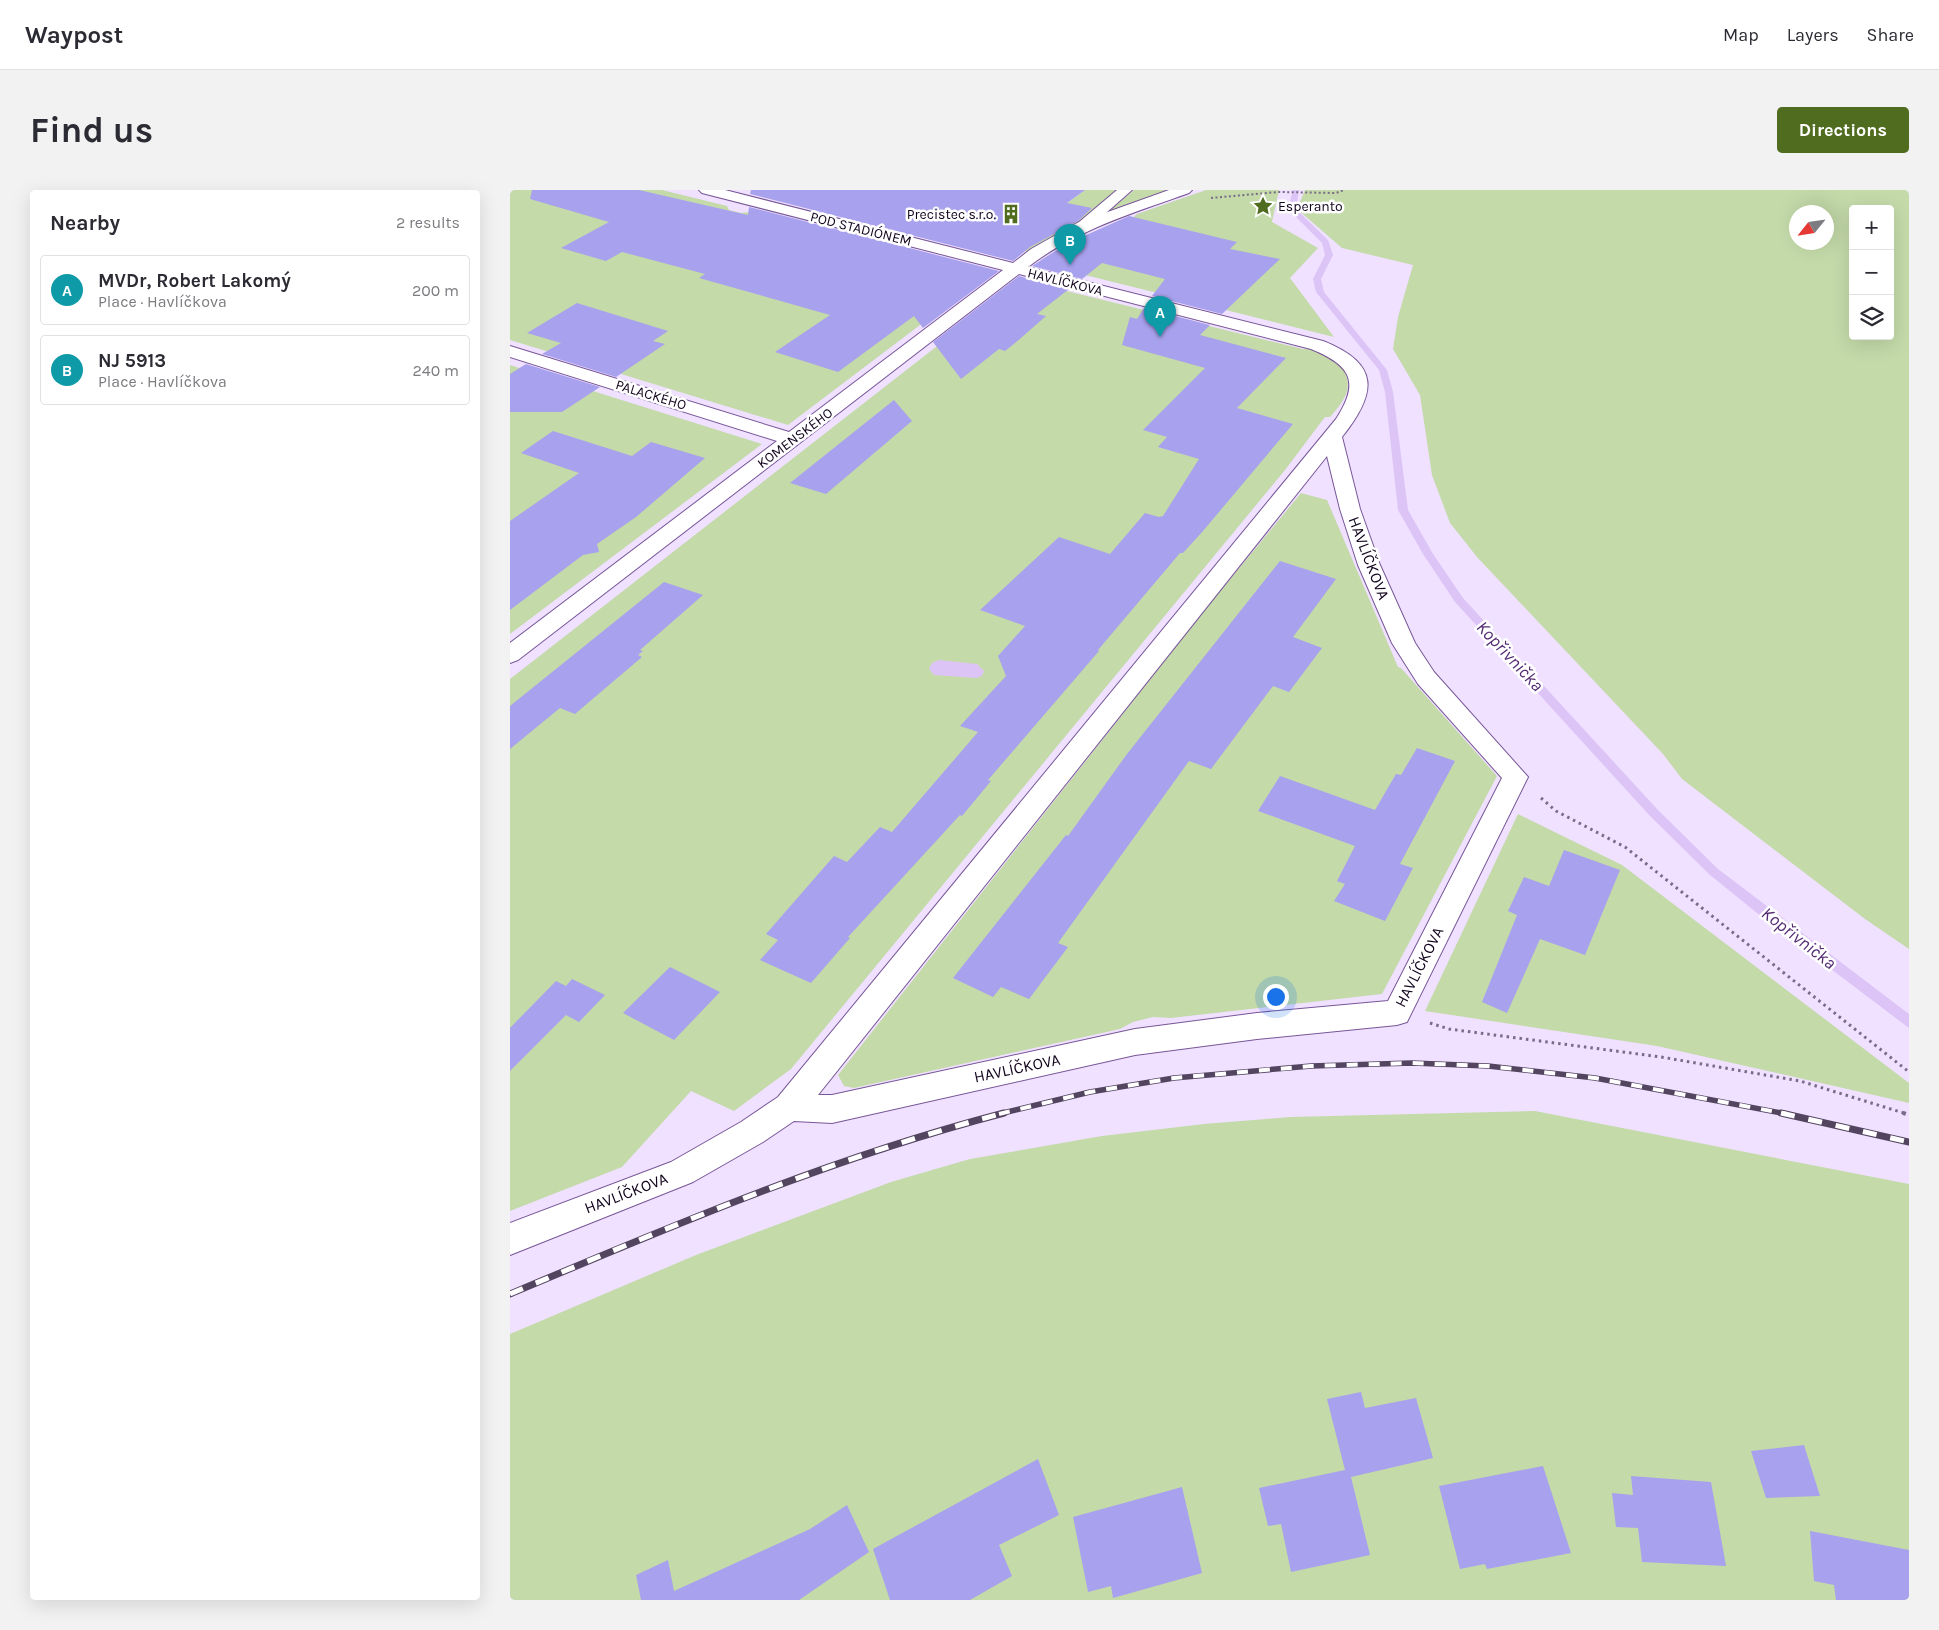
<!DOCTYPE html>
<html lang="en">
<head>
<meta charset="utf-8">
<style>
  :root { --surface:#fff; --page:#f2f2f3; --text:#2b2b33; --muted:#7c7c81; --line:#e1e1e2; --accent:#506c1f }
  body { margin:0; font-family:Karla,sans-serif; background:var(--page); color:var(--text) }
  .controls { position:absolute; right:15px; top:15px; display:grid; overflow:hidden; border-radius:5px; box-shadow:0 5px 20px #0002 }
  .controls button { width:45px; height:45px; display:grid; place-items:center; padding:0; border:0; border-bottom:1px solid var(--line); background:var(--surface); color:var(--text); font:25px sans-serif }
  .compass { position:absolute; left:1279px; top:15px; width:45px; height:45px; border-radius:50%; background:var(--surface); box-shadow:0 5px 20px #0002; rotate:240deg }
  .you { position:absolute; left:765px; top:806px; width:18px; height:18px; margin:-12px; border:4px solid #fff; border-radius:50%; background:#1a73e8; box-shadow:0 0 0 8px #1a73e833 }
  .badge { display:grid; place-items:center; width:32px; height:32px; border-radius:50%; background:var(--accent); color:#fff; font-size:16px; font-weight:700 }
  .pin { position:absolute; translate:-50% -41px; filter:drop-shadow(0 1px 2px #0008) }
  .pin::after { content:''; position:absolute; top:26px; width:18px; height:15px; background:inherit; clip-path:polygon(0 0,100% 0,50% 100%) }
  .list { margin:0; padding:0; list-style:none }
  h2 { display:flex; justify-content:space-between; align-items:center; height:65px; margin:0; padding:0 20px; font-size:21px }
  h2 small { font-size:16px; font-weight:400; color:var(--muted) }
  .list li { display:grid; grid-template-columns:32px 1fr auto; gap:15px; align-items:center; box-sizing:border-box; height:70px; margin:0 10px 10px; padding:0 10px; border:1px solid var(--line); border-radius:5px }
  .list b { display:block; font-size:19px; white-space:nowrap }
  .list p { margin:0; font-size:16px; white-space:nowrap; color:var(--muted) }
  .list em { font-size:16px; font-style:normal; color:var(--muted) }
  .icon { flex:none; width:28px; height:28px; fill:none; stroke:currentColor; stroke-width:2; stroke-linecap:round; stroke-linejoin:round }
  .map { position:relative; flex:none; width:1399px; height:1410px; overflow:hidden; border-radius:5px }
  header { display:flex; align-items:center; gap:30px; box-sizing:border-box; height:70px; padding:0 25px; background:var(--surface); border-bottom:1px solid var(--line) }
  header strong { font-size:24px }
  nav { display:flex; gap:28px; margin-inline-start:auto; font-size:18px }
  .intro { display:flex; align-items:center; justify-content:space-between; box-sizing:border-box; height:120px; padding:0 30px }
  h1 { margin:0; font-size:35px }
  .button { padding:12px 22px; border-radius:5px; background:var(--accent); color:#fff; font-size:18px; font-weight:700 }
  main { display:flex; gap:30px; padding:0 30px }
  aside { flex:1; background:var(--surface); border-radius:5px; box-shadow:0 5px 20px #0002 }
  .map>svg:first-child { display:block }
</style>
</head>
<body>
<header>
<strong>Waypost</strong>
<nav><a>Map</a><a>Layers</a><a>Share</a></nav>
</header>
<div class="intro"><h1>Find us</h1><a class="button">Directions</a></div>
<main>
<aside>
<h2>Nearby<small>2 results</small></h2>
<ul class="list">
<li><span class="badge" style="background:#0f9aa8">A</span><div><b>MVDr, Robert Lakomý</b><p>Place · Havlíčkova</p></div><em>200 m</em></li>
<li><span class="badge" style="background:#0f9aa8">B</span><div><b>NJ 5913</b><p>Place · Havlíčkova</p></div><em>240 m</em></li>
</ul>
</aside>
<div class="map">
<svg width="1399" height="1410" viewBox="0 0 1399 1410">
  <rect width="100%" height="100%" fill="#efe1ff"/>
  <path fill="#c4daa9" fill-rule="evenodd" d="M0,0H152L217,16L219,20L231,23L240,22L480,82L278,235L0,150Z
    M575,0H607L572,29L523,59L510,63L509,48Z
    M624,0H665L596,23Z
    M696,0H769L762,32L808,58L780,88L824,147L563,82L627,24Z
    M795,0H1399V759L1355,729L1172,589L1153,564L967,367L940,333L922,285L910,205L883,159L888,127L903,75L832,58L787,19ZM1343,19H1380V146H1343ZM1286,22H1316V52H1286Z
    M512,90L793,159C814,157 843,176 837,201C834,211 827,219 820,227H815L775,280L281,879L224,921L181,901L112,977L0,1021V489Z
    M0,175L252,254L0,444Z
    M791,303L817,310L888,477L891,478L987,586L872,804L661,828L643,827L623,832L610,839L344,898L334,896L328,885L698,416Z
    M1008,624L1112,675L1399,893V913L1147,856L915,821Z
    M1025,921L1399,994V1410H0V1144L186,1065L381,992L460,969L592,946L694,934L780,927Z"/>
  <path fill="#ddc4f7" d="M429,470L467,474L474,481L472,486L466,488L424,485L419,479L422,473Z"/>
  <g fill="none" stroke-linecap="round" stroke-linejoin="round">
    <path fill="#ddc4f7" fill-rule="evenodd" d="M783,0H789L786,19L818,50L823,65L811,89L814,102L877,180L883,202L898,320L923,364L953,408L1148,620L1208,679L1399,824V838L1247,723L1200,685L1140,626L945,412L913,364L888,320L875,202L869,180L806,102L803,89L815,65L812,53L778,19Z"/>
  </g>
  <path fill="#a8a1ed" d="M22,0H129L238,25L239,17L489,81L413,138L404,126L328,182L265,162L320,125L189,88L195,84L112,62L96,71L51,58L99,32L20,9Z
    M241,0H575L557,13L582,18L568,31L520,57L503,71L240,4Z
    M619,26L727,52L720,59L770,69L712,124L642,106L655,89L592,73L572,89L522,76L556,54Z
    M509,86L559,99L527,124L536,126L505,153L495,161L489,159L451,189L423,152Z
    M67,113L158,141L143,151L155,154L106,187L32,164L51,153L17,143Z
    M634,118L700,135L690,145L776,168L727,218L783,234L693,341L673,363H670L588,460L589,461L478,590L481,591L452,626L450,625L338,747L340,748L301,793L250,770L268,750L256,744L324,666L337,672L370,637L382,642L468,542L450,536L496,486L488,466L515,436L470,420L549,347L600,364L635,323L649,327L653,326L689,269L648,257L657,247L633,240L695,178L612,155L620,127L627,129Z
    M16,174L90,197L52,222H0V184Z
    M384,210L402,231L316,304L280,293Z
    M43,241L122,266L141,252L195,268L126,327L87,354L89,362L73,365L0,420V331L69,283L11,263Z
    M770,371L826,389L783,447L812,458L779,502L763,496L701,579L679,571L548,753L558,757L519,809L491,797L483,807L443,788L556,645L558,646L617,564Z
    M154,392L193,405L130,460L133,461L128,465L132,467L65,524L50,518L0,559V516Z
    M907,558L945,571L890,674L903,678L875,731L824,711L835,694L827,691L845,656L748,621L770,586L865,620L886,584L891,585Z
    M1054,660L1110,680L1075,765L1030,749L997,823L972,812L1007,725L998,721L1014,687L1039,696Z
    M160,777L210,802L164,850L113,823Z
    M62,789L95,805L69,832L56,825L0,881V838L46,791L56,796Z
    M851,1202L855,1218L906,1208L923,1268L841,1287L860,1365L781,1382L771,1334L758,1336L749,1298L835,1280L817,1209Z
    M1294,1255L1310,1306L1256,1308L1241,1261Z
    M528,1269L549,1325L489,1355L502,1386L460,1410H380L363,1359Z
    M1033,1276L1061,1363L977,1379L975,1374L950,1379L929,1296Z
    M1121,1286L1201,1292L1216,1376L1132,1372L1128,1338L1106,1337L1102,1303L1123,1305Z
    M672,1297L692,1383L603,1408L601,1396L578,1402L563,1327Z
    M337,1315L359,1362L289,1410H131L126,1385L158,1370L164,1401L300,1339Z
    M1300,1341L1399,1360V1410H1326L1324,1395L1304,1391Z"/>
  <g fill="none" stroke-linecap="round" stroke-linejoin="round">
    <defs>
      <path id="service" d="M607,0H622L578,39H568L566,36L568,33Z"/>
      <path id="minor" d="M189,0H215L503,73L521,59L567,33L659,0H682L679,3C623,23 566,40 518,77L813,151C871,174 867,203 832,247L850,319L870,375L905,453L924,482L1018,587L897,832L887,835L747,849L625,865L322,933L284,931L253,952L183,992L0,1065V1033L161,972L231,932L268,907L826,229C851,191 840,175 801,159L509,84L8,470L0,473V453L267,251L0,167V156L279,242L493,80L192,3ZM817,266L830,319L848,375L882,453L908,494L992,588L878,811L747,823L625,839L322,905H308Z"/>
    </defs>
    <use href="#service" stroke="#785698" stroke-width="2"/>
    <use href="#minor" stroke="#785698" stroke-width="2"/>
    <path stroke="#7a6c87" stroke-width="2" stroke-dasharray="2 2.5" stroke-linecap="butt" d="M701,8L768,2L826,3L834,0"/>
    <path stroke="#7a6c87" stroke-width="3" stroke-dasharray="2.5 4" stroke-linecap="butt" d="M1031,608L1046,621L1115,657L1399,882
      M920,833L939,839L1151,867L1290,891L1397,924"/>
    <path stroke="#7a6c87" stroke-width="4" stroke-dasharray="3 5" stroke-linecap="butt" d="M1393,923L1399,925"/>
    <use href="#service" fill="#fff" fill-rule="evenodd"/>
    <use href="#minor" fill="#fff" fill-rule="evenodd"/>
    <defs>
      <path id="rail-far1" d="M489,924L580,902L664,888L801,876L902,873L978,876L1085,888L1277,924"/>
      <path id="rail" d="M1271,923L1399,952
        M0,1104C161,1036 324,967 494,923"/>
    </defs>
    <use href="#rail-far1" stroke="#53455f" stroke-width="5.5"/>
    <use href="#rail" stroke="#53455f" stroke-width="7"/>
    <use href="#rail-far1" stroke="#fff" stroke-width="4" stroke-dasharray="11" stroke-linecap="butt"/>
    <use href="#rail" stroke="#fff" stroke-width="5" stroke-dasharray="14" stroke-linecap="butt"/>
  </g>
  <defs>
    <symbol id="sight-bare" viewBox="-9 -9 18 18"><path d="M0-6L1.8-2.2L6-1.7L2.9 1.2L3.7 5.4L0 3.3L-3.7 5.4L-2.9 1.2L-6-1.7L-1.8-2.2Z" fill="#506c1f" stroke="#fff" stroke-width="2.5" paint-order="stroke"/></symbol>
    <symbol id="building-bare" viewBox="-9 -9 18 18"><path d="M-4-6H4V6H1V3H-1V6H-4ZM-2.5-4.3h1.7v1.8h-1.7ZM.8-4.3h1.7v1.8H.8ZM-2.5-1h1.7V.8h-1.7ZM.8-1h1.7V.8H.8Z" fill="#506c1f" stroke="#fff" stroke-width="2.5" paint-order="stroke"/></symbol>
  </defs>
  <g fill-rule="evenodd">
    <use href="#sight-bare" x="739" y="2" width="28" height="28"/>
    <use href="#building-bare" x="487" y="10" width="28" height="28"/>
  </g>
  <g text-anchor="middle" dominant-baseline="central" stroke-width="5" stroke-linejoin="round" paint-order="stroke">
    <g font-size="14" fill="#12041d" stroke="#fff" text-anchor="start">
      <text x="768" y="16">Esperanto</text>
      <text x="486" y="24" text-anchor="end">Precistec s.r.o.</text>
    </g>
    <g font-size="14" fill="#12041d" stroke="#fff">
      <text transform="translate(351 39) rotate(14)">POD STADIÓNEM</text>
      <text transform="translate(555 92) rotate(14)">HAVLÍČKOVA</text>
      <text transform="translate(141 205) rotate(17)">PALACKÉHO</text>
      <text transform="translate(285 248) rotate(-37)">KOMENSKÉHO</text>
    </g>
    <g font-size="16" fill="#12041d" stroke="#fff">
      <text transform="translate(859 368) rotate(69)">HAVLÍČKOVA</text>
      <text transform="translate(909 777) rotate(-63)">HAVLÍČKOVA</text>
      <text transform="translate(507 878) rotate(-12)">HAVLÍČKOVA</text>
      <text transform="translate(116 1003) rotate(-21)">HAVLÍČKOVA</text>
    </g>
    <g font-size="18" font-style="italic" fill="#542c74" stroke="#fff">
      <text transform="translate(1000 466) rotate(47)">Kopřivnička</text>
      <text transform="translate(1289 748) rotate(38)">Kopřivnička</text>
    </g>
  </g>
</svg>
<div class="controls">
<button>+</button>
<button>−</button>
<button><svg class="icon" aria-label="layers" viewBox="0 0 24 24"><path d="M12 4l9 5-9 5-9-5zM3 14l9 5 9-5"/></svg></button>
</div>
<svg class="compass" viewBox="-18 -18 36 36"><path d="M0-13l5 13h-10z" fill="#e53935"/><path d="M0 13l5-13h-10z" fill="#7c7c81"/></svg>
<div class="you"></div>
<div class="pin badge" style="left:650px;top:147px;background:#0f9aa8">A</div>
<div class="pin badge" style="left:560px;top:75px;background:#0f9aa8">B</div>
</div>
</main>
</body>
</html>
